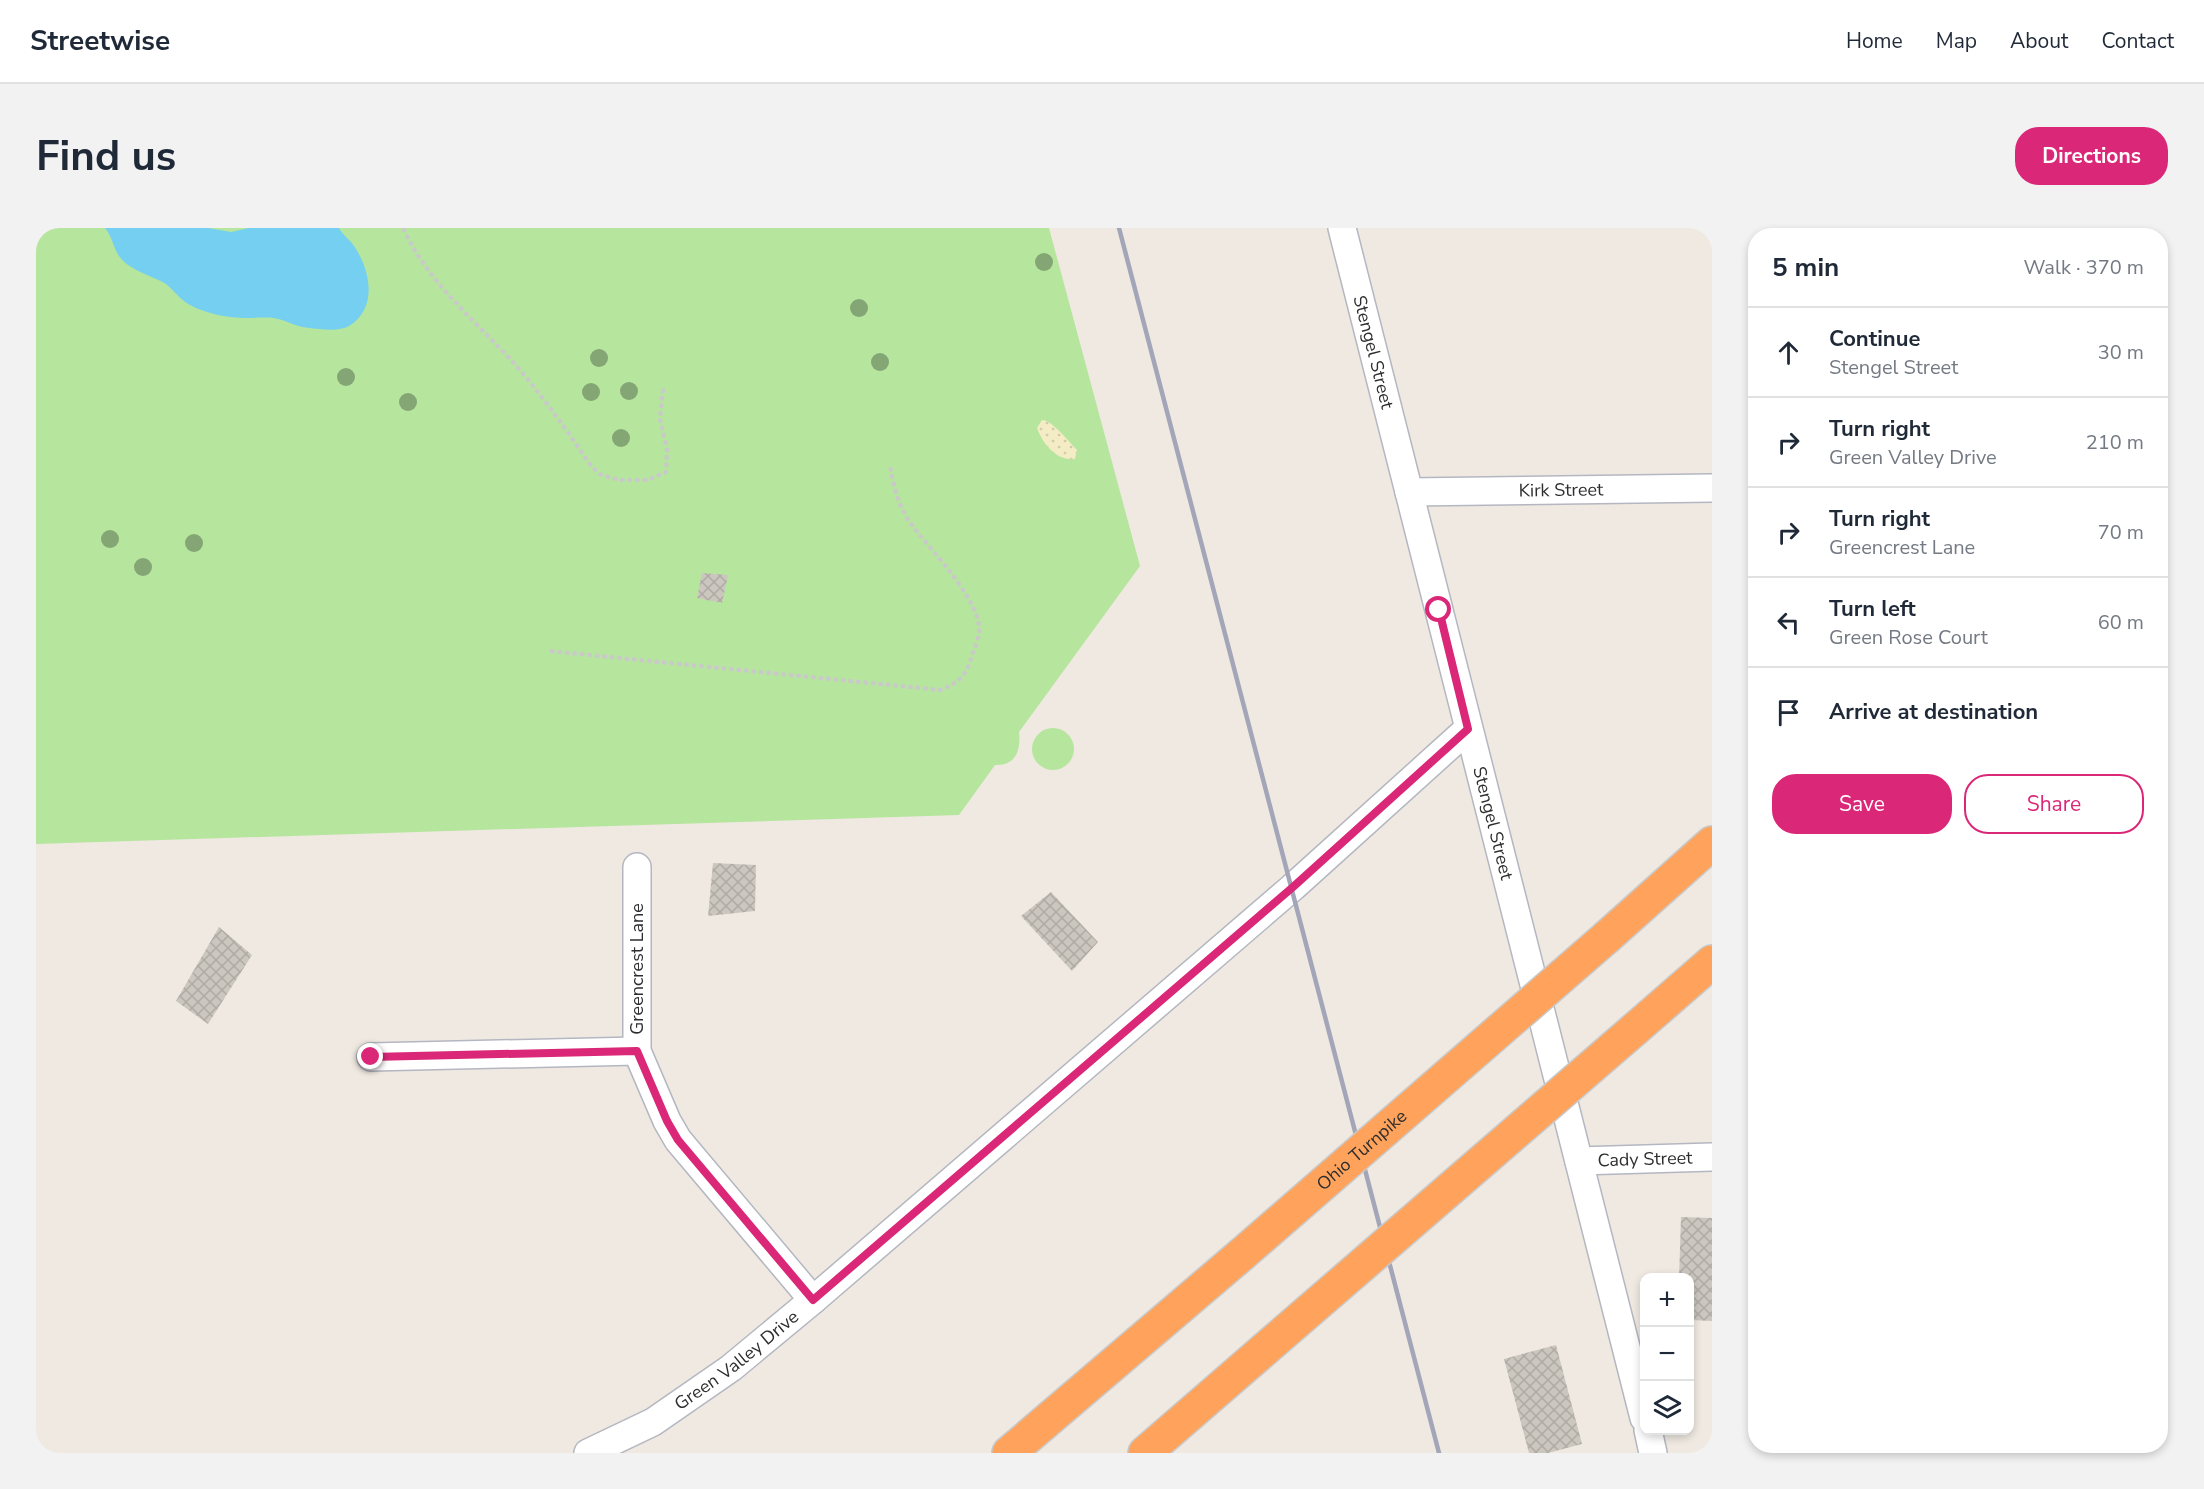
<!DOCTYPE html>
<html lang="en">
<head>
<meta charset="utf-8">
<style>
  :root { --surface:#fff; --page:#f2f2f3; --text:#1f2937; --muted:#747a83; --line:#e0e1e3; --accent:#db2777 }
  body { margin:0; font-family:"Nunito Sans",sans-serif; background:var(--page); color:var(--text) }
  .controls { position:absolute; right:18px; bottom:18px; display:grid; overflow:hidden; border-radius:12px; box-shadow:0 3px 9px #0003 }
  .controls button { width:54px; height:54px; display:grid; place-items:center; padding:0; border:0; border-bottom:2px solid var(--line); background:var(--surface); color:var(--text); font:30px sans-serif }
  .stop { position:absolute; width:18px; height:18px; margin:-14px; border:4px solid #db2777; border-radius:50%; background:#fff }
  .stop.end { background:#db2777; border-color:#fff; box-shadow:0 2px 6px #0008 }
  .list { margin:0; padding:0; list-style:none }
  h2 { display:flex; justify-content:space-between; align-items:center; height:78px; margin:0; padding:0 24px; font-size:26px }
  h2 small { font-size:20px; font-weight:400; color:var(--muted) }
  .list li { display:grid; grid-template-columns:39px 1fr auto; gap:18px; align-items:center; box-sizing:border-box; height:90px; padding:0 24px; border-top:2px solid var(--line) }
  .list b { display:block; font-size:22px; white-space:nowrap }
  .list p { margin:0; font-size:20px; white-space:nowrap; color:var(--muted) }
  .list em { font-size:20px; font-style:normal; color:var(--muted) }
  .actions { display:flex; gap:12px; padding:18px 24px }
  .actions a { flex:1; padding:14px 0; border:2px solid var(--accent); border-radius:24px; text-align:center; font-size:21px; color:var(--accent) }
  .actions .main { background:var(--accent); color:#fff }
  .icon { flex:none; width:33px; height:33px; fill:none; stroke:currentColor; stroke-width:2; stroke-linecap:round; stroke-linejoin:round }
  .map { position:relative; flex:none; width:1676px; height:1225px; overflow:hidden; border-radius:24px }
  header { display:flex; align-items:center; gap:36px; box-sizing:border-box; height:84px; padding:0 30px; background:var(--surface); border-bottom:2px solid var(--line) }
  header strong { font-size:28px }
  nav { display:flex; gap:33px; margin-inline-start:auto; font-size:21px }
  .intro { display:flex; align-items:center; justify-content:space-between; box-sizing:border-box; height:144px; padding:0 36px }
  h1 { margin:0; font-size:42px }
  .button { padding:15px 27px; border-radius:24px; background:var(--accent); color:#fff; font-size:21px; font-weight:700 }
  main { display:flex; gap:36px; padding:0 36px }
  aside { flex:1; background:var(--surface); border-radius:24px; box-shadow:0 3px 9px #0003 }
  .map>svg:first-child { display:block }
</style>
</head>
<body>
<header>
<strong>Streetwise</strong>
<nav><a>Home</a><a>Map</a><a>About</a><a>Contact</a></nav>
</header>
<div class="intro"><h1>Find us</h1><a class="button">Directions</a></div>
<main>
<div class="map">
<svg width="1676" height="1225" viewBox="0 0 1676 1225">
  <defs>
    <pattern id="sand-dots" width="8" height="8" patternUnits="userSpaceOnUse" patternTransform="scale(1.5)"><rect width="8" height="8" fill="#f3ecc5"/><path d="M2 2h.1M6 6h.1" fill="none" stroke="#d1cbaa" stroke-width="1.8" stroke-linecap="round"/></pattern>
    <pattern id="building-cross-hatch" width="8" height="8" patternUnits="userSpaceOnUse" patternTransform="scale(1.5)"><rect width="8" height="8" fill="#cbc7bf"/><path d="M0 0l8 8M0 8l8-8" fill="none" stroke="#afaba4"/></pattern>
  </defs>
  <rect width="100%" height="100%" fill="#efe9e1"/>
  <path fill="#b6e59e" d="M0,0H1013L1104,338L983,504C985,522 980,538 959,537L923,587L0,616Z
    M996 521a21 21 0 1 1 42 0a21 21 0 1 1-42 0Z"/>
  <path fill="url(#sand-dots)" d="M1006,192C1016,192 1033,214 1041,222L1039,231C1020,233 1007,216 1001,200Z"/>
  <path fill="#75cff0" d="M69,0H172L195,4L213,0H303C307,8 316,13 320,21C335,45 341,81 313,98C303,104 284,101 273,100C260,99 250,92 238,90C229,89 220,90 211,90C192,90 171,86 154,77C142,70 139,63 130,56C115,47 94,43 83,28C77,19 76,8 69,0Z"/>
  <path fill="url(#building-cross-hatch)" d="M666,345L692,347L686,375L661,370Z
    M677,635L720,637L719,683L672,688Z
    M1015,664L1062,714L1036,743L985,688Z
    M183,699L216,727L172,796L140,773Z
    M1645,989L1676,990V1093L1654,1092V1050H1643Z
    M1520,1117L1546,1216L1512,1225H1493L1468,1131Z"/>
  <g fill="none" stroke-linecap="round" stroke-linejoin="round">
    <defs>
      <g id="street">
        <path id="s1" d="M1306,0L1608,1190"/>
        <path id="s2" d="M1373,264L1676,260"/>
        <path d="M601,639V823L631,893L642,912L777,1072"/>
        <path d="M335,829L601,823"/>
        <path id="s3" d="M1543,933L1676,929"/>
        <path d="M1612,1202L1617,1225"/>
        <path id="s4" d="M552,1225L617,1194L695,1140L777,1072L1257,659L1432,501"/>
      </g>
      <path id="highway" d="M1572,708L1676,615
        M1599,801L1676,734
        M973,1225L1205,1027
        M1109,1225L1229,1121"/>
    </defs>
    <use href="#street" stroke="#b4b7c1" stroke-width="30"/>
    <use href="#highway" stroke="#c9c9c9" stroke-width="36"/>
    <path stroke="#c9c9c9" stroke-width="4" stroke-dasharray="4.5 3" stroke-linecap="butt" d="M367,0C396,62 447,98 489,148C513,177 534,207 555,238L565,247L584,252H612L630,244L631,221L624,191L627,160
      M514,423L904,462C923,455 931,447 936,427C939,420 942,412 943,405C947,373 891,319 873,293C862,276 857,257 854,237"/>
    <use href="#street" stroke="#fff" stroke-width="27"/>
    <use href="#highway" stroke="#ffa35c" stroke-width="33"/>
    <path stroke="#a3a6b8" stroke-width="4.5" d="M1083,0L1403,1225"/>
    <defs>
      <g id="highway-bridge">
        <path id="s5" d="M1205,1027L1572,708"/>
        <path d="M1229,1121L1599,801"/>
      </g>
    </defs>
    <use href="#highway-bridge" stroke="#c9c9c9" stroke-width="36" stroke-linecap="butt"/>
    <use href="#highway-bridge" stroke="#ffa35c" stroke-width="33"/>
  </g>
  <g fill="#84a574">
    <circle cx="1008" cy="34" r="9"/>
    <circle cx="823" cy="80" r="9"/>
    <circle cx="563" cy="130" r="9"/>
    <circle cx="844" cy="134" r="9"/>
    <circle cx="310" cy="149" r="9"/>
    <circle cx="593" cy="163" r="9"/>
    <circle cx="555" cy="164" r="9"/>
    <circle cx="372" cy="174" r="9"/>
    <circle cx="585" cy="210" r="9"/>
    <circle cx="74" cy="311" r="9"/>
    <circle cx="158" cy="315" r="9"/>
    <circle cx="107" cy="339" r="9"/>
  </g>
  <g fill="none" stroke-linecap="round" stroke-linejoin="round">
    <path stroke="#db2777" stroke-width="8" d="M335,829L601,823L631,893L642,912L777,1072L1257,659L1432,501L1403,382"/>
  </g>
  <g text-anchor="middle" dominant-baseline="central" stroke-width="4.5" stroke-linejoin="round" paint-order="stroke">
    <g font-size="18" fill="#2e2e2e" stroke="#fff">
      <text stroke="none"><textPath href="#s1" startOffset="128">Stengel Street</textPath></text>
      <text stroke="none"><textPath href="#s2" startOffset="152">Kirk Street</textPath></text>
      <text stroke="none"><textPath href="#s1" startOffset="614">Stengel Street</textPath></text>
      <text transform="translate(601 741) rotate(-90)">Greencrest Lane</text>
      <text stroke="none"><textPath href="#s5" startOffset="160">Ohio Turnpike</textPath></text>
      <text stroke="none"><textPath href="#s3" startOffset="66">Cady Street</textPath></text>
      <text stroke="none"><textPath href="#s4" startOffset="176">Green Valley Drive</textPath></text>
    </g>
  </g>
</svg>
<div class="controls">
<button>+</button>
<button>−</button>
<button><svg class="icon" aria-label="layers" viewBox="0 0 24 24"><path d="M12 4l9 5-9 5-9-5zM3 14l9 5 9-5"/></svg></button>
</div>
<div class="stop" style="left:1403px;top:382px"></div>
<div class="stop end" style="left:335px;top:829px"></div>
</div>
<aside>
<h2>5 min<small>Walk · 370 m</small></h2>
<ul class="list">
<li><svg class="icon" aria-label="ahead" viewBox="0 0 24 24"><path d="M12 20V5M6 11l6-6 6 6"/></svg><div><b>Continue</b><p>Stengel Street</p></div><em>30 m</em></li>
<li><svg class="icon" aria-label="right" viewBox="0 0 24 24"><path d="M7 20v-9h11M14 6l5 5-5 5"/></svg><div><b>Turn right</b><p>Green Valley Drive</p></div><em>210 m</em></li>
<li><svg class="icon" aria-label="right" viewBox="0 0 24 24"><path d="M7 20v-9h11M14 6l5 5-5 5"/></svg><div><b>Turn right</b><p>Greencrest Lane</p></div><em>70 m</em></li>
<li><svg class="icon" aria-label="left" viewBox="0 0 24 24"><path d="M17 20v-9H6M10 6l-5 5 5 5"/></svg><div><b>Turn left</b><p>Green Rose Court</p></div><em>60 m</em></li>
<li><svg class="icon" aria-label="arrive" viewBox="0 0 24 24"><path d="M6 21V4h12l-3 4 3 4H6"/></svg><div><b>Arrive at destination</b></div></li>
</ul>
<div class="actions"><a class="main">Save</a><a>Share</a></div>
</aside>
</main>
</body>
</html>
